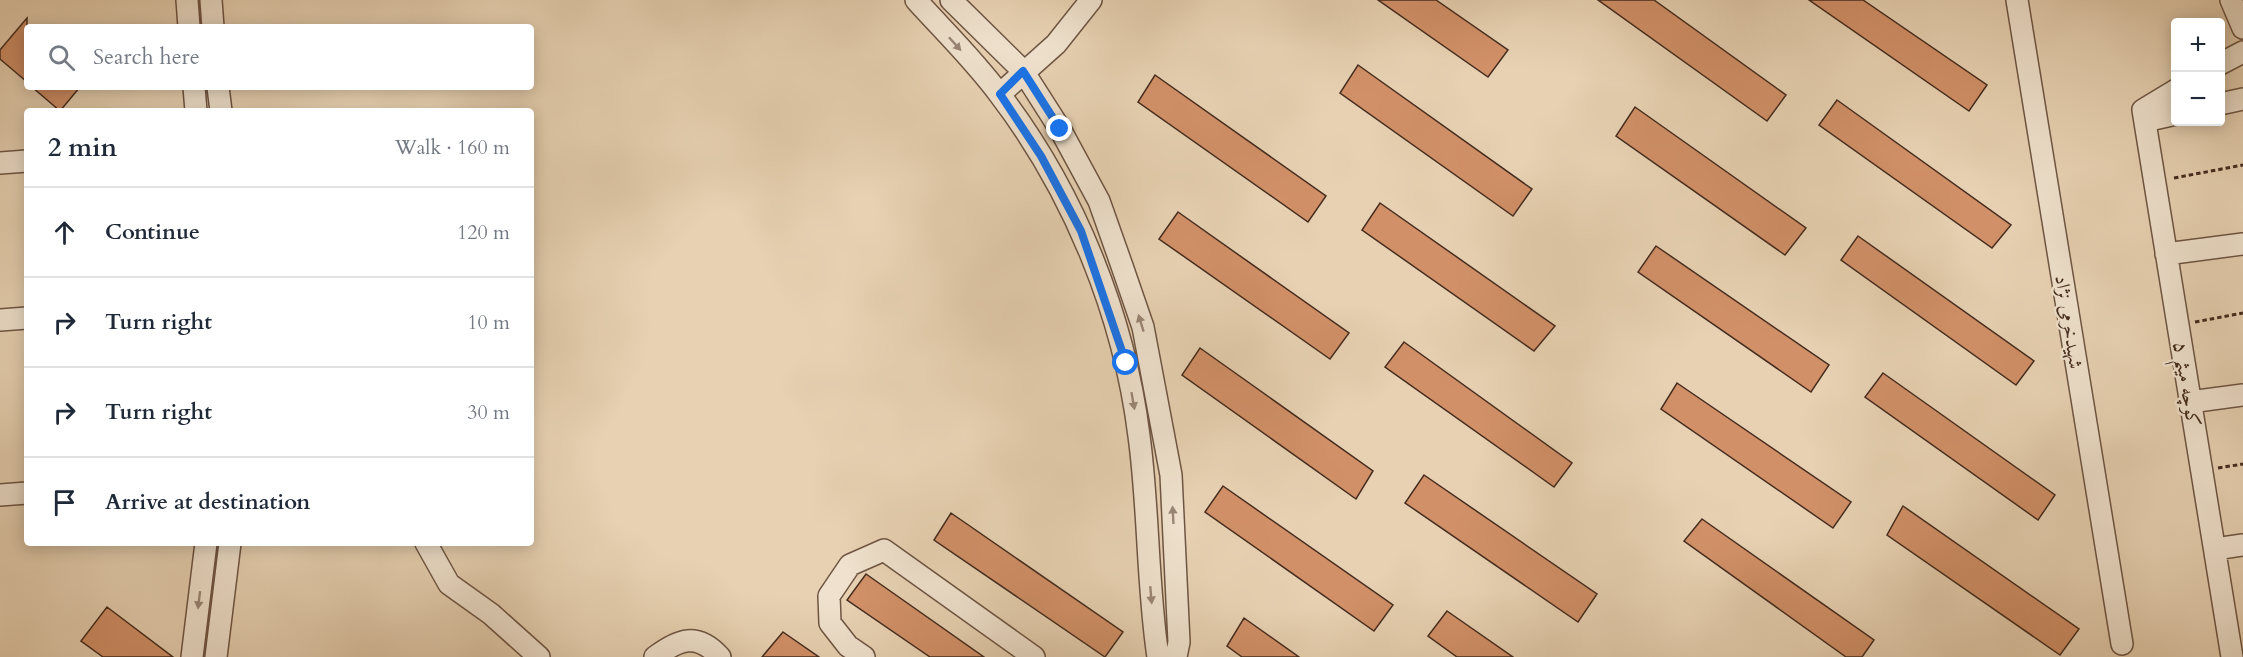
<!DOCTYPE html>
<html lang="en">
<head>
<meta charset="utf-8">
<style>
  :root { --surface:#fff; --page:#f6f6f7; --text:#1f2937; --muted:#747a83; --line:#e0e1e3 }
  body { margin:0; font-family:Cardo,Amiri,serif; background:var(--page); color:var(--text) }
  .controls { position:absolute; right:18px; top:18px; display:grid; overflow:hidden; border-radius:6px; box-shadow:0 3px 15px #0003 }
  .controls button { width:54px; height:54px; display:grid; place-items:center; padding:0; border:0; border-bottom:2px solid var(--line); background:var(--surface); color:var(--text); font:30px sans-serif }
  .stop { position:absolute; width:18px; height:18px; margin:-14px; border:4px solid #1a73e8; border-radius:50%; background:#fff }
  .stop.end { background:#1a73e8; border-color:#fff; box-shadow:0 2px 6px #0008 }
  .list { margin:0; padding:0; list-style:none }
  h2 { display:flex; justify-content:space-between; align-items:center; height:78px; margin:0; padding:0 24px; font-size:26px }
  h2 small { font-size:20px; font-weight:400; color:var(--muted) }
  .list li { display:grid; grid-template-columns:39px 1fr auto; gap:18px; align-items:center; box-sizing:border-box; height:90px; padding:0 24px; border-top:2px solid var(--line) }
  .list b { display:block; font-size:22px; white-space:nowrap }
  .list em { font-size:20px; font-style:normal; color:var(--muted) }
  .icon { flex:none; width:33px; height:33px; fill:none; stroke:currentColor; stroke-width:2; stroke-linecap:round; stroke-linejoin:round }
  .map { position:relative; flex:none; width:2243px; height:657px; overflow:hidden }
  .search { position:absolute; background:var(--surface); box-shadow:0 3px 15px #0003; left:24px; top:24px; width:510px; height:66px; display:flex; align-items:center; gap:15px; box-sizing:border-box; padding:0 21px; border-radius:6px; color:var(--muted); font-size:22px }
  .panel { position:absolute; background:var(--surface); box-shadow:0 3px 15px #0003; left:24px; top:108px; width:510px; height:438px; border-radius:6px }
  .map>svg:first-child { display:block }
</style>
</head>
<body>
<div class="map">
<svg width="2243" height="657" viewBox="0 0 2243 657">
  <rect width="100%" height="100%" fill="#e7d1b2"/>
  <filter id="stains"><feTurbulence type="fractalNoise" baseFrequency=".00333" numOctaves="4"/><feColorMatrix values="0 0 0 0 .2 0 0 0 0 .09 0 0 0 0 .02 0 0 0 .5 -.17"/></filter>
  <radialGradient id="worn" r=".72"><stop offset=".6" stop-color="#630" stop-opacity="0"/><stop offset="1" stop-color="#630" stop-opacity=".3"/></radialGradient>
  <path fill="#d19068" stroke="#452c1e" stroke-width="1.5" d="M1378,0H1436L1508,50L1488,77Z
    M1598,0H1654L1786,95L1767,121Z
    M1809,0H1863L1987,85L1969,111Z
    M27,18V82L0,59V50Z
    M1358,65L1532,189L1513,216L1340,93Z
    M1155,75L1326,196L1308,222L1138,102Z
    M32,87H80L60,111Z
    M1837,100L2011,225L1992,248L1819,125Z
    M1635,107L1806,228L1785,255L1616,136Z
    M1380,203L1555,326L1534,351L1362,230Z
    M1178,212L1349,333L1330,359L1159,239Z
    M1858,236L2034,361L2016,385L1841,260Z
    M1656,246L1829,365L1811,392L1638,272Z
    M1404,342L1572,463L1554,487L1385,367Z
    M1200,348L1373,471L1356,499L1182,375Z
    M1883,373L2055,495L2038,520L1865,397Z
    M1677,383L1851,502L1833,528L1661,409Z
    M1424,475L1597,594L1578,622L1405,503Z
    M1223,486L1393,605L1374,631L1205,512Z
    M1903,506L2079,629L2060,655L1887,535Z
    M951,513L1123,632L1105,657L934,540Z
    M1702,519L1874,640L1862,657H1846L1684,541Z
    M866,574L984,657H930L847,600Z
    M107,607L173,657H103L81,641Z
    M1447,611L1513,657H1457L1428,636Z
    M1244,618L1299,657H1242L1227,646Z
    M783,632L819,657H762Z"/>
  <g fill="none" stroke-linecap="round" stroke-linejoin="round">
    <defs>
      <path id="minor" d="M187,0L189,27
        M211,0L213,27
        M916,0C944,31 975,61 1000,95C1074,192 1124,315 1139,436C1149,509 1147,584 1158,657
        M951,0L1023,71L1060,129L1099,201L1122,266L1143,327L1171,475L1179,642L1176,657
        M2017,0L2122,644
        M2231,0L2243,28
        M2220,64L2243,52
        M194,87L196,111
        M218,87L221,111
        M2176,90L2143,110L2232,657
        M1000,94L1056,44L1091,0
        M2220,104L2243,99
        M2145,121L2176,114
        M0,163L27,161
        M2166,254L2243,244
        M0,320L27,318
        M2190,402L2243,395
        M0,495L27,493
        M426,543L449,584L491,614L539,657
        M2215,549L2243,545
        M192,657L206,543
        M216,657L230,543
        M655,657C679,639 697,632 720,657
        M864,657L848,646L830,623L829,596L850,565L884,550L1034,657"/>
    </defs>
    <use href="#minor" stroke="#6e5543" stroke-width="24"/>
    <path stroke="#452c1e" stroke-width="3" stroke-dasharray="4.5 3" stroke-linecap="butt" d="M2174,178L2243,165
      M2195,322L2243,313
      M2218,468L2243,464"/>
    <use href="#minor" stroke="#efe1cd" stroke-width="21"/>
  </g>
  <defs><path id="oneway-solid" d="M-6-.8H1V-3.2L6.5 0L1 3.2V.8H-6Z" transform="scale(1.5)"/></defs>
  <g fill="#9a8676">
    <use href="#oneway-solid" transform="translate(955 44) rotate(48)"/>
    <use href="#oneway-solid" transform="translate(1141 323) rotate(-107)"/>
    <use href="#oneway-solid" transform="translate(1133 401) rotate(80)"/>
    <use href="#oneway-solid" transform="translate(1173 515) rotate(-93)"/>
    <use href="#oneway-solid" transform="translate(1151 595) rotate(85)"/>
    <use href="#oneway-solid" transform="translate(199 600) rotate(97)"/>
  </g>
  <g fill="none" stroke-linecap="round" stroke-linejoin="round">
    <path stroke="#1a73e8" stroke-width="8" d="M1060,129L1023,71L1000,94L1041,156L1081,231L1126,363"/>
  </g>
  <g text-anchor="middle" dominant-baseline="central" stroke-width="4.5" stroke-linejoin="round" paint-order="stroke">
    <g font-size="20" fill="#452c1e" stroke="#efe1cd">
      <text transform="translate(2069 322) rotate(81)">شهیدخرمی نژاد</text>
      <text transform="translate(2187 384) rotate(81)">کوچه میثم ۵</text>
    </g>
  </g>
  <rect width="100%" height="100%" filter="url(#stains)"/>
  <rect width="100%" height="100%" fill="url(#worn)"/>
</svg>
<div class="controls">
<button>+</button>
<button>−</button>
</div>
<div class="stop" style="left:1126px;top:363px"></div>
<div class="stop end" style="left:1060px;top:129px"></div>
<div class="search"><svg class="icon" aria-label="search" viewBox="0 0 24 24"><circle cx="10" cy="10" r="6"/><path d="M15 15l6 6"/></svg>Search here</div>
<section class="panel">
<h2>2 min<small>Walk · 160 m</small></h2>
<ul class="list">
<li><svg class="icon" aria-label="ahead" viewBox="0 0 24 24"><path d="M12 20V5M6 11l6-6 6 6"/></svg><div><b>Continue</b></div><em>120 m</em></li>
<li><svg class="icon" aria-label="right" viewBox="0 0 24 24"><path d="M7 20v-9h11M14 6l5 5-5 5"/></svg><div><b>Turn right</b></div><em>10 m</em></li>
<li><svg class="icon" aria-label="right" viewBox="0 0 24 24"><path d="M7 20v-9h11M14 6l5 5-5 5"/></svg><div><b>Turn right</b></div><em>30 m</em></li>
<li><svg class="icon" aria-label="arrive" viewBox="0 0 24 24"><path d="M6 21V4h12l-3 4 3 4H6"/></svg><div><b>Arrive at destination</b></div></li>
</ul>
</section>
</div>
</body>
</html>
